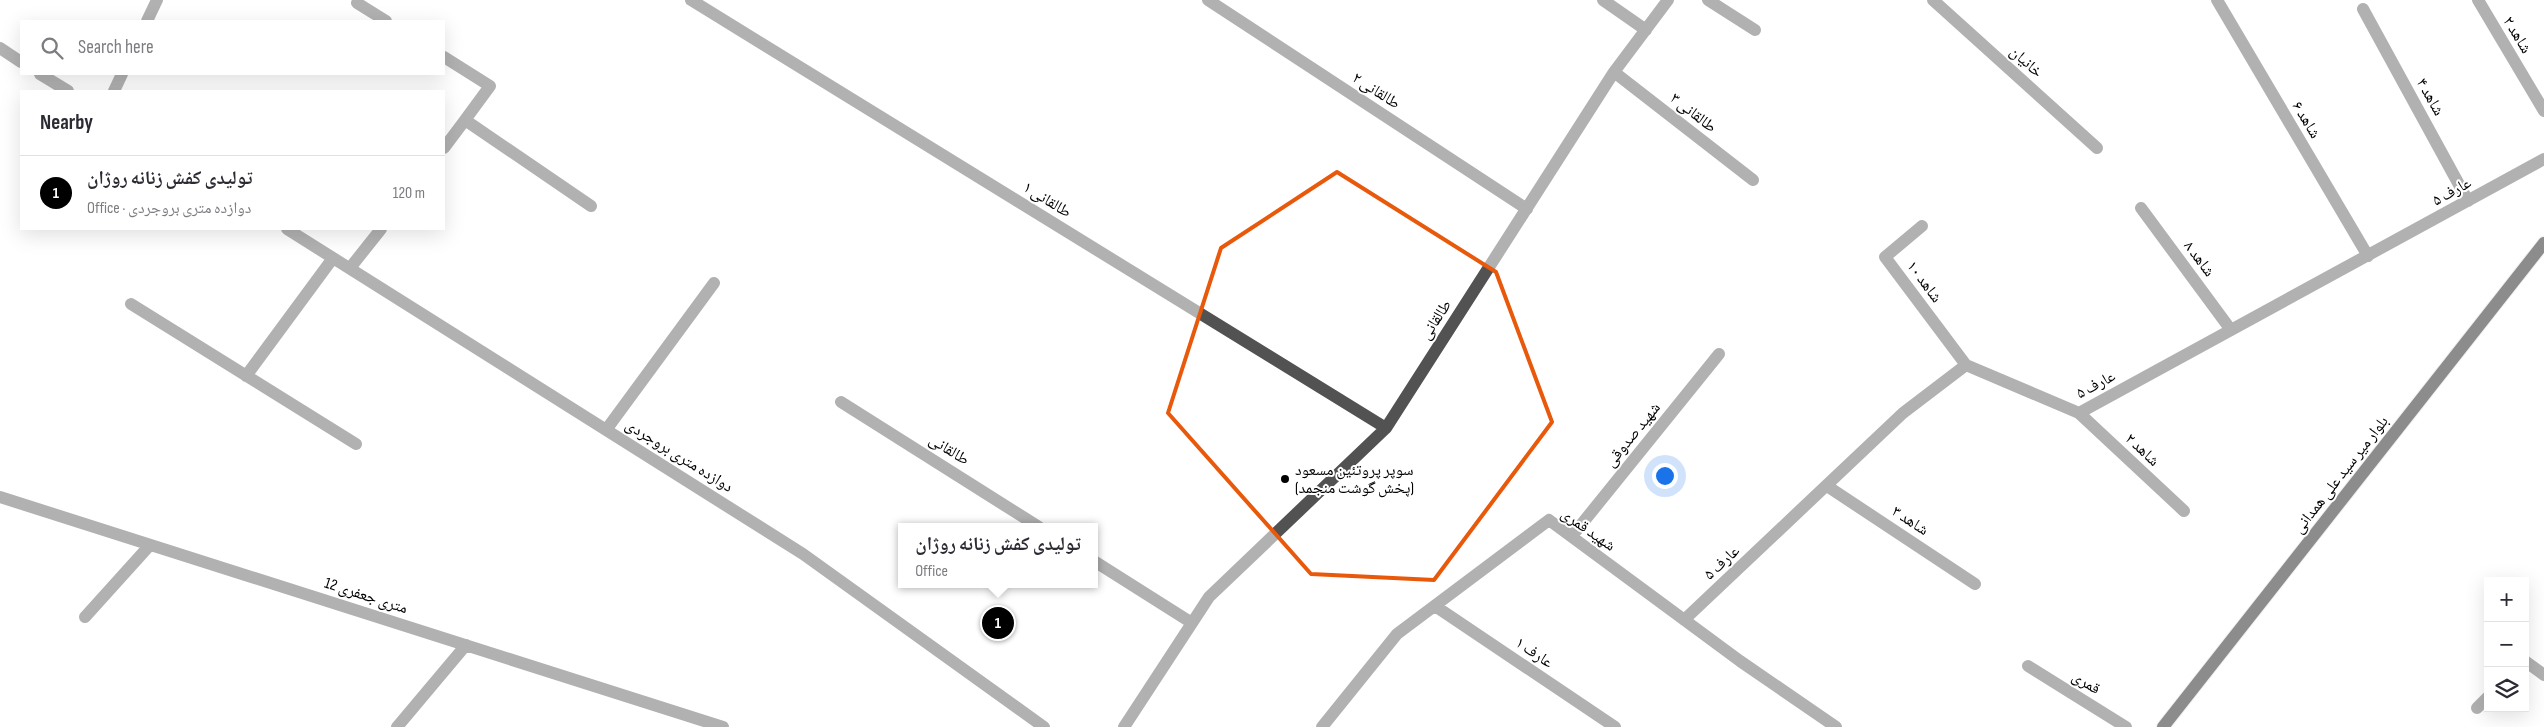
<!DOCTYPE html>
<html lang="en">
<head>
<meta charset="utf-8">
<style>
  :root { --surface:#fff; --page:#f2f2f3; --text:#2b2b33; --muted:#7c7c81; --line:#e1e1e2; --accent:#000 }
  body { margin:0; font-family:"Sofia Sans Condensed","Noto Naskh Arabic",sans-serif; background:var(--page); color:var(--text) }
  .controls { position:absolute; right:15px; bottom:15px; display:grid; overflow:hidden; border-radius:0px; box-shadow:0 5px 20px #0002 }
  .controls button { width:45px; height:45px; display:grid; place-items:center; padding:0; border:0; border-bottom:1px solid var(--line); background:var(--surface); color:var(--text); font:25px sans-serif }
  .you { position:absolute; left:1664px; top:475px; width:18px; height:18px; margin:-12px; border:4px solid #fff; border-radius:50%; background:#1a73e8; box-shadow:0 0 0 8px #1a73e833 }
  .badge { display:grid; place-items:center; width:32px; height:32px; border-radius:50%; background:var(--accent); color:#fff; font-size:16px; font-weight:700 }
  .pin { position:absolute; translate:-50% -50%; border:2px solid #fff; box-shadow:0 1px 5px #0006 }
  .popup { position:absolute; left:898px; top:523px; width:200px; height:65px; box-sizing:border-box; display:grid; place-content:center; border-radius:0px; background:var(--surface); filter:drop-shadow(0 1px 4px #0005); font-size:16px; white-space:nowrap; color:var(--muted) }
  .popup b { font-size:19px; color:var(--text) }
  .popup::after { content:''; position:absolute; left:50%; top:100%; margin-left:-10px; border:10px solid transparent; border-top-color:var(--surface) }
  .list { margin:0; padding:0; list-style:none }
  h2 { display:flex; justify-content:space-between; align-items:center; height:65px; margin:0; padding:0 20px; font-size:21px }
  h2 small { font-size:16px; font-weight:400; color:var(--muted) }
  .list li { display:grid; grid-template-columns:32px 1fr auto; gap:15px; align-items:center; box-sizing:border-box; height:75px; padding:0 20px; border-top:1px solid var(--line) }
  .list b { display:block; font-size:19px; white-space:nowrap }
  .list p { margin:0; font-size:16px; white-space:nowrap; color:var(--muted) }
  .list em { font-size:16px; font-style:normal; color:var(--muted) }
  .icon { flex:none; width:28px; height:28px; fill:none; stroke:currentColor; stroke-width:2; stroke-linecap:round; stroke-linejoin:round }
  .map { position:relative; flex:none; width:2544px; height:727px; overflow:hidden }
  .search { position:absolute; background:var(--surface); box-shadow:0 5px 20px #0002; left:20px; top:20px; width:425px; height:55px; display:flex; align-items:center; gap:12px; box-sizing:border-box; padding:0 18px; border-radius:0px; color:var(--muted); font-size:19px }
  .panel { position:absolute; background:var(--surface); box-shadow:0 5px 20px #0002; left:20px; top:90px; width:425px; height:140px; border-radius:0px }
  .map>svg:first-child { display:block }
</style>
</head>
<body>
<div class="map">
<svg width="2544" height="727" viewBox="0 0 2544 727">
  <rect width="100%" height="100%" fill="#fff"/>
  <g fill="none" stroke-linecap="round" stroke-linejoin="round">
    <defs>
      <path id="major" d="M2163,727L2544,243"/>
    </defs>
    <use href="#major" stroke="#dbdbdb" stroke-width="14"/>
    <path stroke="#525252" stroke-width="12" d="M691,0L1386,428
      M1208,0L1527,209
      M1603,0L1646,30
      M1708,0L1755,30
      M1933,0L2097,148
      M2217,0L2368,256
      M2478,0L2544,111
      M357,3L386,21
      M2363,9L2468,201
      M147,21L157,0
      M0,48L21,62
      M444,57L490,86L465,120
      M1614,72L1753,180
      M40,74L68,91
      M114,91L122,74
      M444,148L465,120L591,206
      M2141,208L2231,330
      M1922,226L1885,257L1966,365
      M287,229L803,554L1044,727
      M350,268L381,229
      M131,304L356,444
      M246,376L333,258
      M841,402L1039,527
      M2079,413L2184,511
      M606,430L714,283
      M1827,486L1975,584
      M0,497L723,727
      M1572,536L1719,354
      M1094,561L1192,623
      M1435,606L1615,727
      M85,617L150,545
      M1684,620L1903,413L1966,365L2079,413L2544,159
      M2525,661L2544,675
      M2028,666L2126,727
      M2477,708L2488,697
      M397,727L466,645
      M1124,727L1209,597L1386,428L1614,72L1668,0
      M1322,727L1397,634L1549,520L1740,661L1836,727"/>
    <use href="#major" stroke="#000" stroke-width="12"/>
  </g>
  <path d="M0 0H2544V727H0ZM1337,172L1496,272L1552,422L1434,580L1311,574L1168,413L1221,248Z" fill="#fff" fill-opacity=".55" fill-rule="evenodd"/>
  <path fill="none" stroke="#e8590c" stroke-width="4" stroke-linejoin="round" d="M1337,172L1496,272L1552,422L1434,580L1311,574L1168,413L1221,248Z"/>
  <circle fill="#000" stroke="#fff" stroke-width="2" cx="1285" cy="479" r="5"/>
  <g text-anchor="middle" dominant-baseline="central" stroke-width="4" stroke-linejoin="round" paint-order="stroke">
    <g font-size="16" fill="#000" stroke="#fff">
      <text transform="translate(2517 35) rotate(59)">شاهد ۲</text>
      <text transform="translate(2026 62) rotate(42)">خانیان</text>
      <text transform="translate(1376 91) rotate(33)">طالقانی ۲</text>
      <text transform="translate(2430 97) rotate(61)">شاهد ۴</text>
      <text transform="translate(1693 113) rotate(38)">طالقانی ۳</text>
      <text transform="translate(2306 120) rotate(59)">شاهد ۶</text>
      <text transform="translate(2452 192) rotate(-29)">عارف ۵</text>
      <text transform="translate(1047 200) rotate(32)">طالقانی ۱</text>
      <text transform="translate(2199 259) rotate(53)">شاهد ۸</text>
      <text transform="translate(1924 282) rotate(53)">شاهد ۱۰</text>
      <text transform="translate(1436 320) rotate(-57)">طالقانی</text>
      <text transform="translate(2096 385) rotate(-28)">عارف ۵</text>
      <text transform="translate(1633 435) rotate(-51)">شهید صدوقی</text>
      <text transform="translate(949 450) rotate(32)">طالقانی</text>
      <text transform="translate(2142 450) rotate(43)">شاهد ۲</text>
      <text transform="translate(679 456) rotate(32)">دوازده متری بروجردی</text>
      <text transform="translate(2341 475) rotate(-52)">بلوار میر سید علی همدانی</text>
      <text transform="translate(1910 521) rotate(33)">شاهد ۳</text>
      <text transform="translate(1588 530) rotate(35)">شهید قمری</text>
      <text transform="translate(1722 563) rotate(-43)">عارف ۵</text>
      <text transform="translate(366 596) rotate(18)">12 متری جعفری</text>
      <text transform="translate(1534 653) rotate(34)">عارف ۱</text>
      <text transform="translate(2086 683) rotate(32)">قمری</text>
    </g>
    <g font-size="16" fill="#000" stroke="#fff" text-anchor="start">
      <text x="1295" y="470">سوپر پروتئین مسعود<tspan x="1295" dy="18">(پخش گوشت منجمد)</tspan></text>
    </g>
  </g>
</svg>
<div class="controls">
<button>+</button>
<button>−</button>
<button><svg class="icon" aria-label="layers" viewBox="0 0 24 24"><path d="M12 4l9 5-9 5-9-5zM3 14l9 5 9-5"/></svg></button>
</div>
<div class="you"></div>
<div class="pin badge" style="left:998px;top:623px">1</div>
<div class="popup"><b>تولیدی کفش زنانه روژان</b>Office</div>
<div class="search"><svg class="icon" aria-label="search" viewBox="0 0 24 24"><circle cx="10" cy="10" r="6"/><path d="M15 15l6 6"/></svg>Search here</div>
<section class="panel">
<h2>Nearby<small></small></h2>
<ul class="list">
<li><span class="badge">1</span><div><b>تولیدی کفش زنانه روژان</b><p>Office · دوازده متری بروجردی</p></div><em>120 m</em></li>
</ul>
</section>
</div>
</body>
</html>
